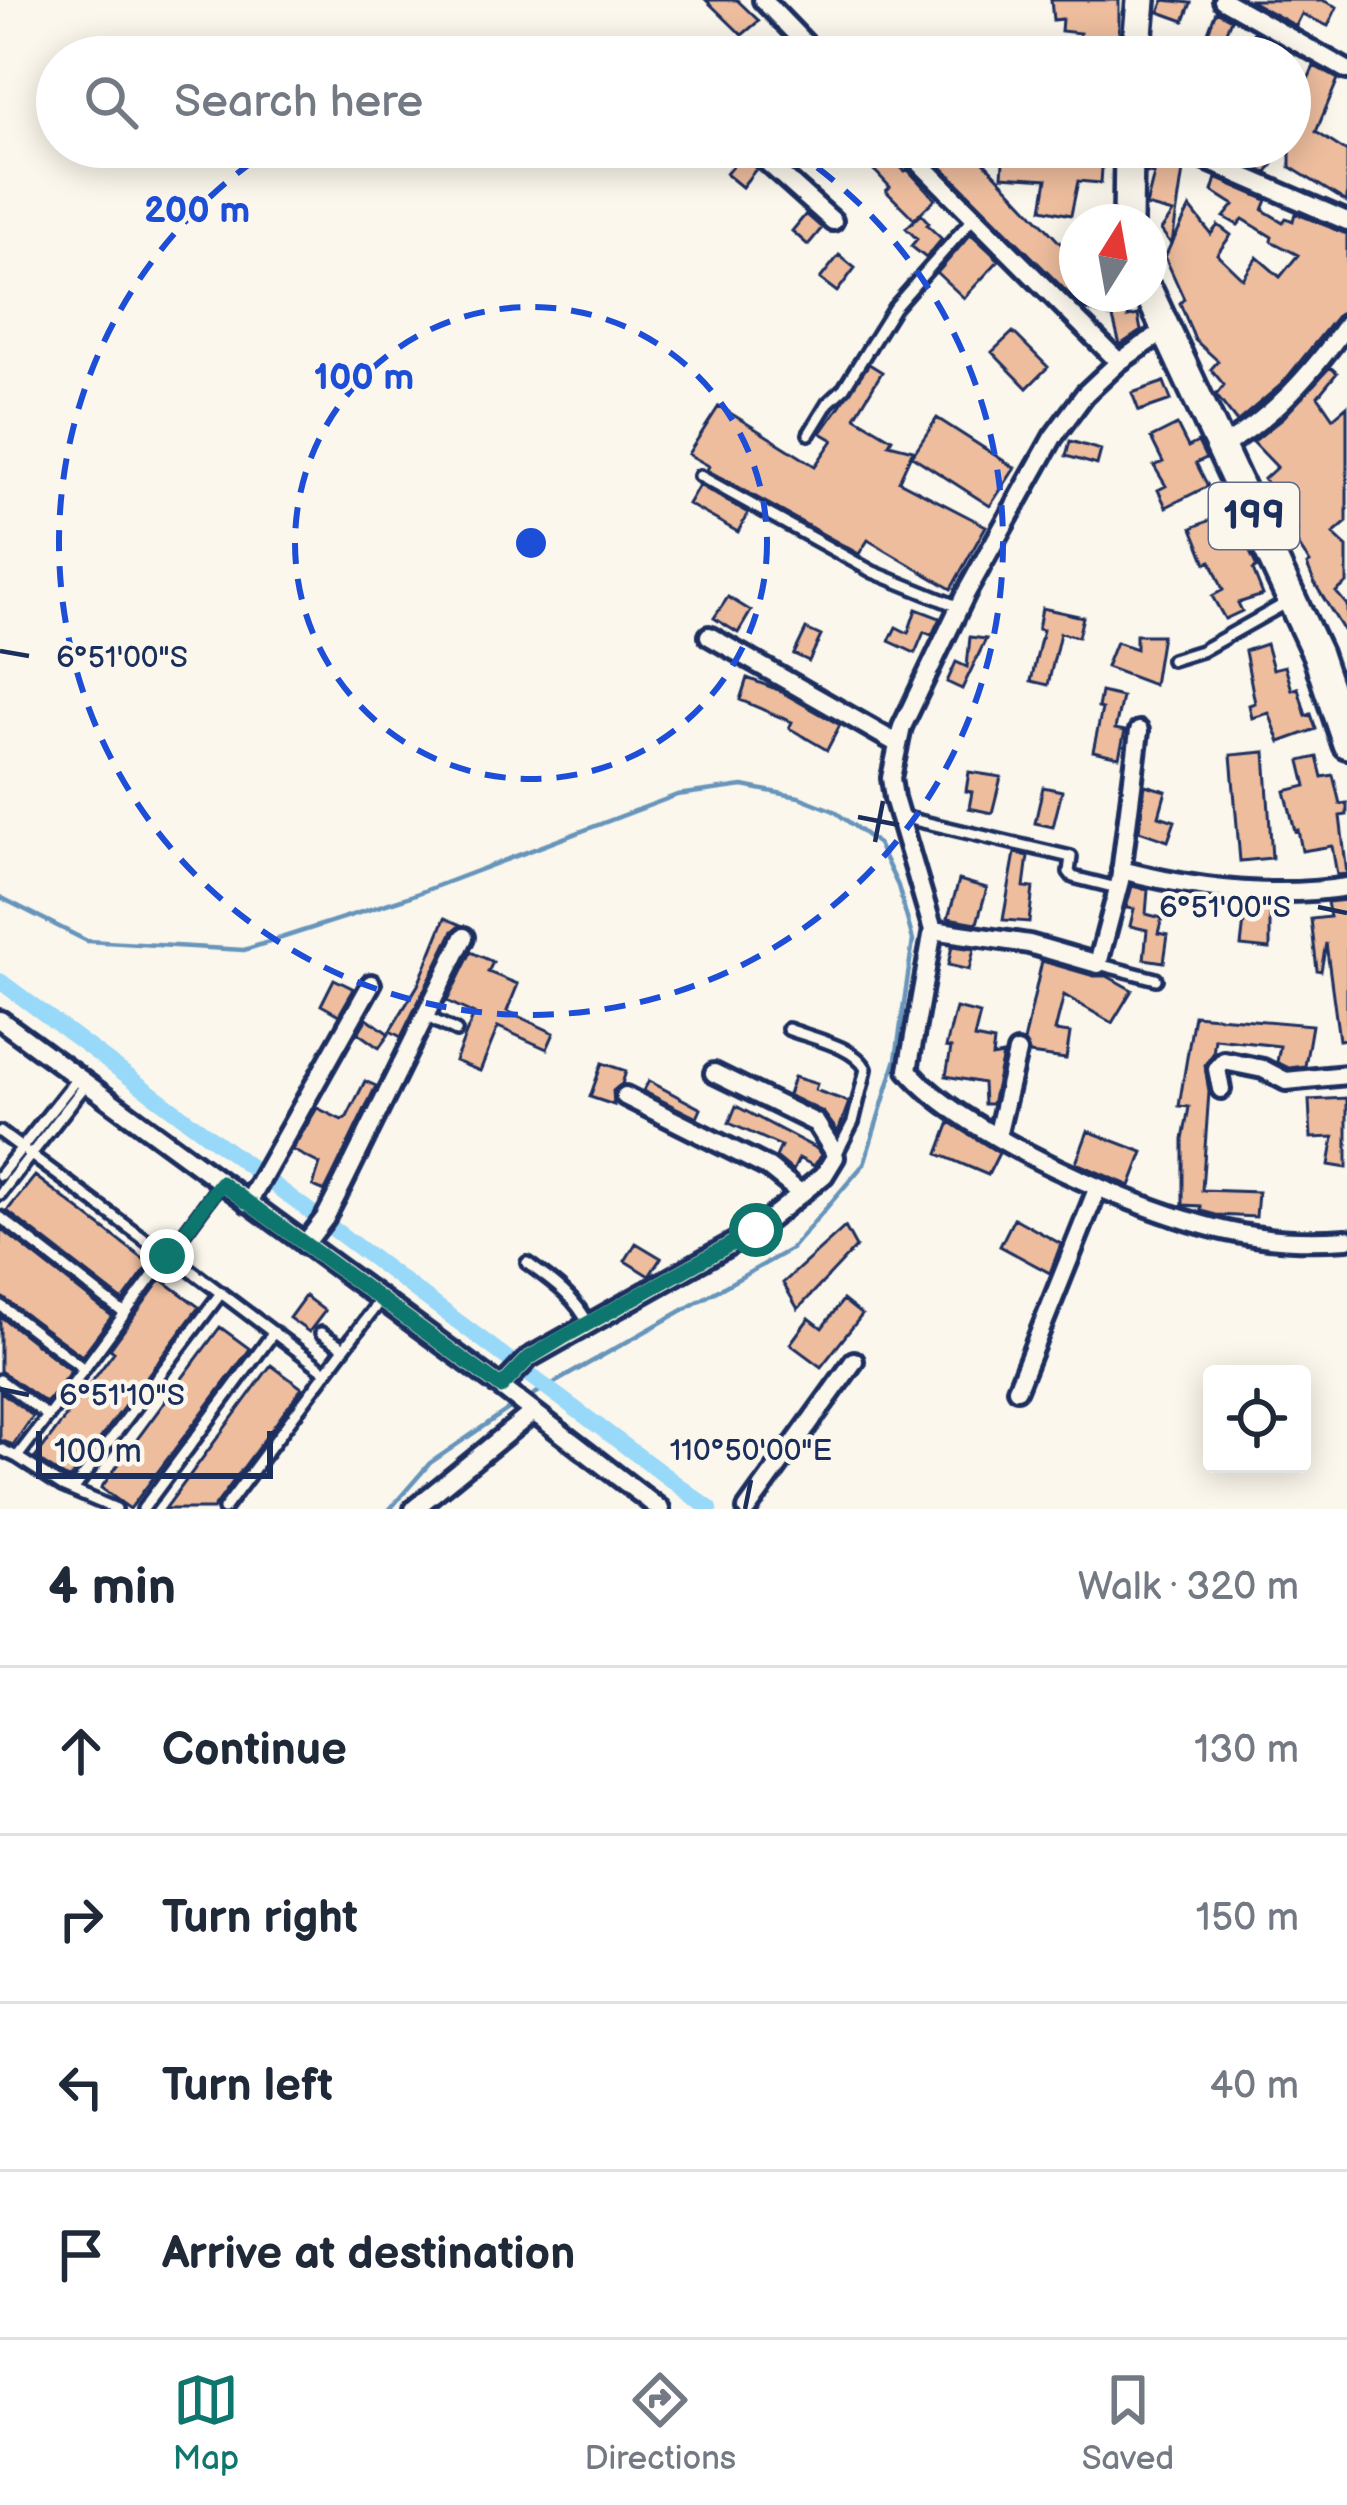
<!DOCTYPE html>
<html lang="en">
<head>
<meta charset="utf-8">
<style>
  :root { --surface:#fff; --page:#f2f2f3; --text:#1f2937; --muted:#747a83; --line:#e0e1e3; --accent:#0f766e }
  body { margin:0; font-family:"Balsamiq Sans",sans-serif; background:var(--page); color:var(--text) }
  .controls { position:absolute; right:36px; bottom:36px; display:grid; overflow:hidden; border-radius:12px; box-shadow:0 6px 30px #0003 }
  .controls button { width:108px; height:108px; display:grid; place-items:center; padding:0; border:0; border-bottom:3px solid var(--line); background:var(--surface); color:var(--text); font:60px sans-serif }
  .compass { position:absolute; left:1059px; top:204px; width:108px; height:108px; border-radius:50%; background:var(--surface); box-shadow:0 6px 30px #0003; rotate:11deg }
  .scale { position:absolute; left:36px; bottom:30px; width:237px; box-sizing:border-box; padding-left:12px; border:6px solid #1b2f5e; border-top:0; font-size:33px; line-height:42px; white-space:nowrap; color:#1b2f5e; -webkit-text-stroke:9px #fbf7ec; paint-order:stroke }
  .stop { position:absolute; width:36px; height:36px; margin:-27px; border:9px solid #0f766e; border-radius:50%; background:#fff }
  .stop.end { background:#0f766e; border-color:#fff; box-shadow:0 3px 12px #0008 }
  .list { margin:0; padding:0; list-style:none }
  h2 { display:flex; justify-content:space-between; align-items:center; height:156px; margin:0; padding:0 48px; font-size:51px }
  h2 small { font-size:39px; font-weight:400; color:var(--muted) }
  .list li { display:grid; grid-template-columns:78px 1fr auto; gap:36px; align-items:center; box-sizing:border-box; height:168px; padding:0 48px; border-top:3px solid var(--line) }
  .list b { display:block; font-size:45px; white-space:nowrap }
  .list em { font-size:39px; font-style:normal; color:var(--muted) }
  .icon { flex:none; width:66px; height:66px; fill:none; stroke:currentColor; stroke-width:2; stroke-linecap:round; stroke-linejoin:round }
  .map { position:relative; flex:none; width:1347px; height:1509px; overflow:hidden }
  .search { position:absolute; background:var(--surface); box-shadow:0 6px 30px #0003; left:36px; right:36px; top:36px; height:132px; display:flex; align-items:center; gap:30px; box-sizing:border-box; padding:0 42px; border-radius:66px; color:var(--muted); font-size:45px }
  .sheet { height:828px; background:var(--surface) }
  nav { display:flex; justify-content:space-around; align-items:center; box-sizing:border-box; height:168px; border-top:3px solid var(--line); background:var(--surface); font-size:33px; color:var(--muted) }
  nav a { display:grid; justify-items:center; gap:6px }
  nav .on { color:var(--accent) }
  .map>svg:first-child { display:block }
</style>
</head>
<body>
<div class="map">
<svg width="1347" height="1509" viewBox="0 0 1347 1509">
  <rect width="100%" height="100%" fill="#fbf7ec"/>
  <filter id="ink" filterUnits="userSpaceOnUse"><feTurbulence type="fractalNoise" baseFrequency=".00833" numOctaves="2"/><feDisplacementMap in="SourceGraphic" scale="24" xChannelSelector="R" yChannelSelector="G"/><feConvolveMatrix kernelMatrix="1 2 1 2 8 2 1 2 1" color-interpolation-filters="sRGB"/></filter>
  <g filter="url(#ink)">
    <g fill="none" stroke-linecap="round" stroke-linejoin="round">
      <path stroke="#6694bb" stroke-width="4.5" d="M0,897L87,941L244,950L408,897L677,795L743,786L799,797L834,811L878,844L898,886L913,940L896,1059L864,1164L791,1249L524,1400
        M390,1509L430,1463L513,1406"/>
      <path stroke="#98d8f9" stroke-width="16" d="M0,981L710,1509"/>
    </g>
    <path fill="#eebd9e" stroke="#1b2f5e" stroke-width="3" d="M706,0H737L759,21L742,35Z
      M1051,0H1119V44H1106L1104,57H1075L1080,33L1061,31L1062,19L1053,20Z
      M1164,0L1191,3L1184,21L1159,12Z
      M1249,0H1322L1337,7L1328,26L1302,14L1296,26Z
      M1216,11L1231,19L1221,44L1206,38Z
      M1253,33L1279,46L1274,57L1244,53Z
      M1314,66L1338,79L1316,132L1347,152V202L1290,167V118Z
      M844,147H877L905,171L907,169L935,199L914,219L886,191L890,187L876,172Z
      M922,147H970L1077,261V294H1131L1128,317L1138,315L1141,331L1120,345L1113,318L1084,309Z
      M1147,147L1164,149L1170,158L1184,164L1172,243L1190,207L1211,234L1218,225L1231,235L1217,254L1243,279L1257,257L1280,277L1298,255L1271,241L1272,237L1243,219L1238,225L1224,217L1234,205L1212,191L1216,178L1267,200L1263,210L1283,222L1286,218L1293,221L1295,213L1347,234V310L1337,316L1282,384L1237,422L1216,395L1224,385L1211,369L1218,361L1195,340L1180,303L1184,299L1165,257L1171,244L1161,230L1173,213L1146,206L1154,174L1147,173Z
      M1243,147H1284L1267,173L1256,168L1261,157Z
      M1004,148L1103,154L1101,183L1078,181L1071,215L1042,209L1047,179L1002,176Z
      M743,153L756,169L742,187L726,174Z
      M806,214L822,228L808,245L792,231Z
      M921,214L929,223L927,225L942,239L926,258L911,246L917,239L906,228Z
      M971,234L999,260L964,298L937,273Z
      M839,255L855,268L837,292L820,279Z
      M1013,332L1048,367L1027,388L992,352Z
      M869,364L882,372L855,417L892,439L889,444L913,450L899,481L986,526L951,589L868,540L859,554L707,470L709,466L688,454L719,406L815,466L833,440L821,433Z
      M1330,367L1337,373L1318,396L1333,418L1347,406V522L1333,534L1347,547V583L1336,592L1347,605V636L1315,584L1307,565L1310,563L1292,535L1297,531L1280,511L1284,508L1264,479L1277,467L1253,442L1284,417Z
      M1164,382L1171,400L1139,411L1132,393Z
      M937,418L1015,468L990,506L912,456Z
      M1177,425L1188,447L1198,442L1206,458L1196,463L1208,486L1166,507L1158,490L1166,486L1154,466L1163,462L1151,438Z
      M1070,441L1101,450L1097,465L1066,456Z
      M699,485L748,513L738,532L688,504Z
      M1224,514L1226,518L1232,514L1257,567L1253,570L1263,595L1238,603L1242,611L1225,619L1212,596L1223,590L1211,561L1206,563L1192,528Z
      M728,597L751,611L738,633L714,618Z
      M1042,608L1083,617L1078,637L1060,633L1048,685L1031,681L1043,630L1038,629Z
      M916,609L940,618L932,635L924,632L915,653L889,641L896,627L908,633Z
      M806,629L821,636L809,661L794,654Z
      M1136,635H1162L1154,685L1106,667L1116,642L1136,649Z
      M970,637L986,639L962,689L947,682L956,662L967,667Z
      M1266,644L1273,669L1285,666L1292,690L1298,688L1306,716L1311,714L1316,729L1280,742L1269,713L1252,718L1249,705L1255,703L1245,651Z
      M747,678L776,689L840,725L827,750L789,728L792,722L740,700Z
      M1101,692L1122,697L1115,729L1125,731L1119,757L1093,751L1102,709L1098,708Z
      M1265,752L1272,858L1240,861L1231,755Z
      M1317,757L1322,777L1333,775L1340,804L1347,803V815L1340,816L1347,874L1337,875L1332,846L1302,851L1298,830L1295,831L1285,791L1306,786L1300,761Z
      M969,772L1001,777L992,813L969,808L972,792L966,791Z
      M1145,785L1166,791L1159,816L1175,821L1168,841L1139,831Z
      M1043,787L1062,791L1053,827L1035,823Z
      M1015,853L1028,856L1024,887L1033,888L1029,922L1003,920Z
      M959,880L987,888L977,923L948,918Z
      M1132,886L1148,890L1146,914L1162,918L1158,933L1168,935L1164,962L1144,959L1147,930L1130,926L1134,909L1126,908Z
      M1347,900V1039L1339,1040L1326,943L1321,971L1317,970L1311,919L1330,917L1327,902Z
      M1246,904L1270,905V949L1241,946Z
      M445,918L461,925L453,931L401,1037L390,1031L418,985Z
      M952,946L974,949L969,970L948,965Z
      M471,952L493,962L488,972L518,984L507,1011L554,1033L547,1049L498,1027L480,1071L455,1061L474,1014L447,1001Z
      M1042,961L1094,976H1107L1132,990L1112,1023L1064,995L1055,1031L1070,1033L1066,1059L1030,1054L1024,1042Z
      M334,979L354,989L339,1015L321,1005Z
      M956,1008L980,1014L974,1038L994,1042L992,1057L1003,1055L992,1104H984L983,1083L946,1076L951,1048L946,1047Z
      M1194,1015L1312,1025L1305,1066L1289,1068L1277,1062L1280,1046L1215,1039L1213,1054L1205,1065L1209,1092L1202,1190L1258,1192L1256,1217L1216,1215L1201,1211V1206L1183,1205V1140L1189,1107L1179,1106Z
      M367,1018L389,1034L379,1048L358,1033Z
      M602,1063L626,1071L622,1084L613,1091L614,1105L590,1097Z
      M794,1077L817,1084L815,1090L849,1102L838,1132L823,1112L788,1095Z
      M365,1081L376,1086L332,1177L325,1191L313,1186L320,1164L292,1150L317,1108L342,1120L347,1117Z
      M649,1081L701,1109L697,1118L643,1091Z
      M1347,1098V1168L1329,1165L1334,1137L1311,1138L1309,1100Z
      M736,1106L817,1149L821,1155L814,1166L799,1158L793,1171L776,1157L781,1146L729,1123Z
      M950,1122L999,1153L988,1175L938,1154Z
      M1088,1131L1143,1152L1130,1186L1076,1163Z
      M35,1176L150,1264L123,1301L7,1211Z
      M1014,1218L1061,1244L1050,1273L1000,1246Z
      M845,1227L856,1247L798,1309L783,1283Z
      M0,1228L112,1316L82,1356L0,1296Z
      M636,1243L661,1258L649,1276L625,1261Z
      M161,1279L199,1307L70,1479L66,1478L35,1458L114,1352L110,1349Z
      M305,1296L325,1311L309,1332L289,1318Z
      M843,1300L862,1315L821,1367L790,1344L809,1318L822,1328Z
      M0,1316L71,1371L46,1403L0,1371Z
      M220,1327L250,1349L130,1509L101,1488Z
      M271,1365L302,1388L213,1509H165Z
      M0,1391L33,1416L13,1445L0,1440Z"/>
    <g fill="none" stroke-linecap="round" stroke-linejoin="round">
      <defs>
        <path id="lane" d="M809,434L828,403L844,388L894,308L974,217
          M700,476L873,572L959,607
          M1172,660L1201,651L1288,602
          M902,817L1071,857L1069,872L1073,877L1117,888
          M1098,964L1156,979
          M427,1017L456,1031
          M788,1029C811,1038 854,1046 866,1069L853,1122L835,1157
          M0,1132L167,1256
          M0,1175L78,1077
          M0,1194L87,1083
          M0,1217L125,1314
          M169,1254L326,1372
          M527,1263C549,1279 577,1298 588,1324
          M0,1305L84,1369L221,1183
          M321,1333L344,1348
          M0,1380L48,1416
          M0,1449L17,1457L84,1369
          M17,1457L62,1486L116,1509
          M73,1490L221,1293
          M143,1509L274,1332
          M224,1509L381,1299"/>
        <path id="street" d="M763,0L818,57
          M1223,0L1347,70
          M755,147L757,153L833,221
          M904,147L1119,362L1085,394L1053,437L966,593L902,727L891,778L894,798L933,930L908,1070C963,1136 1143,1213 1227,1231C1266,1240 1307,1242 1347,1239
          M1176,147L1347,221
          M1119,362L1165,330
          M1221,447C1274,417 1312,373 1347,324
          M709,636L898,744
          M1121,870C1195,889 1272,899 1347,887
          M933,930L1029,944L1098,964L1120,881L1139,731
          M0,1020L501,1387L660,1509
          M1221,1089L1217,1069L1224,1061L1263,1069L1286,1081L1347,1075
          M625,1096L769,1168L799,1192
          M997,1137L1017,1052
          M248,1203L371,984
          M305,1244L325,1218L343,1183L464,937
          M501,1387L529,1358L756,1230L824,1175L835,1157L833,1150L816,1123L714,1073
          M1017,1389L1098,1187
          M414,1509L533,1412
          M747,1509L854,1361"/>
        <path id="primary" d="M1136,57L1141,0
          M1128,222L1129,147
          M1149,293L1317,654L1347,744"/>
      </defs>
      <use href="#lane" stroke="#1b2f5e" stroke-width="18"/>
      <use href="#street" stroke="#1b2f5e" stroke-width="26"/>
      <use href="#primary" stroke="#1b2f5e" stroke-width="36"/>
      <use href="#lane" stroke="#fbf7ec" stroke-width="9"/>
      <use href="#street" stroke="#fbf7ec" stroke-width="16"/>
      <use href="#primary" stroke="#fbf7ec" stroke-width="27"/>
    </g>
  </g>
  <g fill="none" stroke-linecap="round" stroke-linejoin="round" filter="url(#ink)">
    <path stroke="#0f766e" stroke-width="15" d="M167,1256L221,1183L501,1387L529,1358L562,1338L756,1230"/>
  </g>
  <path fill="none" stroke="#1b2f5e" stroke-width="4.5" d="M0,651L29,656M858,817L899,825M875,842L883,801M1318,907L1347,913M0,1389L29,1395M745,1509L751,1480"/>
  <g fill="none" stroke="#1d4ed8" stroke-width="6" stroke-dasharray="21 15">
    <circle cx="531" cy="543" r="236"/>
    <path d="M788 147A472 472 0 1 1 274 147"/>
  </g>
  <g text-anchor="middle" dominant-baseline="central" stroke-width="9" stroke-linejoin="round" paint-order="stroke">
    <rect fill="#fbf7ec" stroke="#5e6b89" stroke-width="3" x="1209" y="483" width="90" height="66" rx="9"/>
    <g font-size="39" font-weight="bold" fill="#1b2f5e">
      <text x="1254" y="516">199</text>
    </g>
  </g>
  <g font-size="30" text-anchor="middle" fill="#1b2f5e" stroke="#fbf7ec" stroke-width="9" stroke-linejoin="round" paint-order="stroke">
    <text x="122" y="667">6°51'00"S</text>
    <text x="1225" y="917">6°51'00"S</text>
    <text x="122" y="1405">6°51'10"S</text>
    <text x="751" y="1460">110°50'00"E</text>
  </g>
  <circle cx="531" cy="543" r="18" fill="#1d4ed8" stroke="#fbf7ec" stroke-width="6"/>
  <g font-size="36" text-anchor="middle" font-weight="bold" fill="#1d4ed8" stroke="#fbf7ec" stroke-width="9" stroke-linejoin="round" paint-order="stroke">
    <text x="197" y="222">200 m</text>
    <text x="364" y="389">100 m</text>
  </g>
</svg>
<div class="controls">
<button><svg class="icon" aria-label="locate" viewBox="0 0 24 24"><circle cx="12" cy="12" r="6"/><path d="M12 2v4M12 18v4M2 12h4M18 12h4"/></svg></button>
</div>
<svg class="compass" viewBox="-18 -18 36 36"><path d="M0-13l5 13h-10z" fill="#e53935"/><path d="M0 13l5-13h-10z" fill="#747a83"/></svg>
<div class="scale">100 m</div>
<div class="stop" style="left:756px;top:1230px"></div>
<div class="stop end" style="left:167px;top:1256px"></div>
<div class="search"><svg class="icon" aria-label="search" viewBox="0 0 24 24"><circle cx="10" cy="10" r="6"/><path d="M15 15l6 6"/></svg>Search here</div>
</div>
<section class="sheet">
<h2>4 min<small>Walk · 320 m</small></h2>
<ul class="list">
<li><svg class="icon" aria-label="ahead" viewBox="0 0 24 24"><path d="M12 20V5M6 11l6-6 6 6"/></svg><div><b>Continue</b></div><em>130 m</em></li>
<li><svg class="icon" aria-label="right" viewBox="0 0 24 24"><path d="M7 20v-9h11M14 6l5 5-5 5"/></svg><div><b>Turn right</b></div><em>150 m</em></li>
<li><svg class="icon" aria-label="left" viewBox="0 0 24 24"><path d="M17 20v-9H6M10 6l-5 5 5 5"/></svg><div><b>Turn left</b></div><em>40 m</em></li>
<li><svg class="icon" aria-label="arrive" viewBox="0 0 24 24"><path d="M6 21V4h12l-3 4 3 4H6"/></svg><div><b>Arrive at destination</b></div></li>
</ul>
</section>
<nav>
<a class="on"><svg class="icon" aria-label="map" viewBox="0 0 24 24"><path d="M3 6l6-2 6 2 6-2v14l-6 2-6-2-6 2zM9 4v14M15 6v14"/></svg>Map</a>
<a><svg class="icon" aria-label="directions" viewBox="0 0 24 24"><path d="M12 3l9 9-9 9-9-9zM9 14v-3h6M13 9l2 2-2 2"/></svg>Directions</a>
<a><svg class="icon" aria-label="saved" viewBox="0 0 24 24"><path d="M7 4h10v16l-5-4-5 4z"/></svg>Saved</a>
</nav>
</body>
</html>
